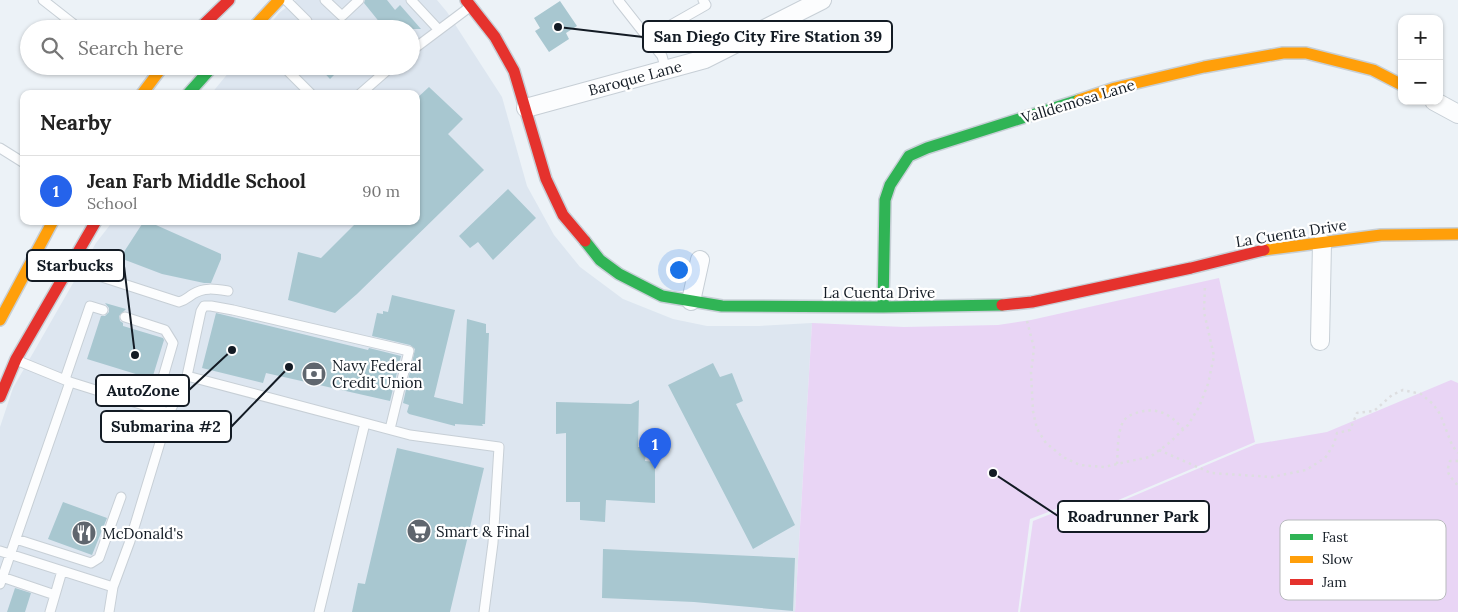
<!DOCTYPE html>
<html lang="en">
<head>
<meta charset="utf-8">
<style>
  :root { --surface:#fff; --page:#f2f2f2; --text:#222; --muted:#767676; --line:#e0e0e0; --accent:#2563eb }
  body { margin:0; font-family:Lora,serif; background:var(--page); color:var(--text) }
  .controls { position:absolute; right:15px; top:15px; display:grid; overflow:hidden; border-radius:10px; box-shadow:0 1px 4px #0004 }
  .controls button { width:45px; height:45px; display:grid; place-items:center; padding:0; border:0; border-bottom:1px solid var(--line); background:var(--surface); color:var(--text); font:25px sans-serif }
  .you { position:absolute; left:678px; top:269px; width:18px; height:18px; margin:-12px; border:4px solid #fff; border-radius:50%; background:#1a73e8; box-shadow:0 0 0 8px #1a73e833 }
  .badge { display:grid; place-items:center; width:32px; height:32px; border-radius:50%; background:var(--accent); color:#fff; font-size:16px; font-weight:700 }
  .pin { position:absolute; translate:-50% -41px; filter:drop-shadow(0 1px 2px #0008) }
  .pin::after { content:''; position:absolute; top:26px; width:18px; height:15px; background:inherit; clip-path:polygon(0 0,100% 0,50% 100%) }
  .list { margin:0; padding:0; list-style:none }
  h2 { display:flex; justify-content:space-between; align-items:center; height:65px; margin:0; padding:0 20px; font-size:21px }
  h2 small { font-size:16px; font-weight:400; color:var(--muted) }
  .list li { display:grid; grid-template-columns:32px 1fr auto; gap:15px; align-items:center; box-sizing:border-box; height:70px; padding:0 20px; border-top:1px solid var(--line) }
  .list b { display:block; font-size:19px; white-space:nowrap }
  .list p { margin:0; font-size:16px; white-space:nowrap; color:var(--muted) }
  .list em { font-size:16px; font-style:normal; color:var(--muted) }
  .icon { flex:none; width:28px; height:28px; fill:none; stroke:currentColor; stroke-width:2; stroke-linecap:round; stroke-linejoin:round }
  .map { position:relative; flex:none; width:1458px; height:612px; overflow:hidden }
  .search { position:absolute; background:var(--surface); box-shadow:0 1px 4px #0004; left:20px; top:20px; width:400px; height:55px; display:flex; align-items:center; gap:12px; box-sizing:border-box; padding:0 18px; border-radius:28px; color:var(--muted); font-size:19px }
  .panel { position:absolute; background:var(--surface); box-shadow:0 1px 4px #0004; left:20px; top:90px; width:400px; height:135px; border-radius:10px }
  .map>svg:first-child { display:block }
</style>
</head>
<body>
<div class="map">
<svg width="1458" height="612" viewBox="0 0 1458 612">
  <rect width="100%" height="100%" fill="#ecf2f7"/>
  <path fill="#dde6f0" d="M296,0H437L447,12L502,97L527,186L554,235L580,267L623,299L673,319L707,326H759L812,323L795,612H0V427L13,388L96,243L113,221H416V94H211L234,66H411V29H266L279,13Z"/>
  <path fill="#e9d5f5" d="M1219,278L1255,442L1109,504L1072,503L1030,519L1018,612H795L812,323L904,327L998,325L1031,320Z
    M1451,380L1458,383V612H1020L1033,521L1071,506H1110L1256,444L1327,432Z"/>
  <path fill="#a8c7d0" d="M365,0H387L395,10L400,5L421,29H385L364,3Z
    M560,1L577,26L566,33L569,39L549,52L535,31L540,28L534,18Z
    M318,66H343L330,79Z
    M429,87L463,119L448,134L484,170L357,294L335,313L288,300L298,252L321,258L358,221H416V99Z
    M508,189L536,218L493,260L478,242L470,248L459,236Z
    M144,221H147L221,254V259L211,283H204L162,274L120,258Z
    M392,295L455,310L434,397L463,404L467,319L486,324V333H489L485,424H482L483,426L455,424V426L409,414L407,412L409,405L403,403L415,349L410,345L372,336L377,313L383,314V311L388,312Z
    M105,303L126,309L119,316L120,321L123,323V326L163,338L164,340L152,379L87,359L101,316H105L109,312V308Z
    M216,313L368,350L369,348L401,356L390,401L266,373L263,383L202,368Z
    M713,363L720,377L732,373L743,401L736,404L795,525L753,549L668,385Z
    M639,400L638,447H647L645,461L655,462V503L606,500L605,522L580,520V502H566V433L556,434V402L631,404Z
    M397,448L484,468L450,612H352L358,583L365,584Z
    M63,502L107,518L92,555L48,539Z
    M603,549L795,558L793,611L694,602L602,598Z
    M15,588L31,593L25,612H7Z"/>
  <g fill="none" stroke-linecap="round" stroke-linejoin="round">
    <defs>
      <path id="lane" d="M43,0L80,29
        M286,0L307,21L299,29
        M325,0L342,16L359,0
        M411,0L439,30
        M618,0L662,56L666,70
        M648,38L706,5L703,0
        M411,51L471,6
        M283,66L311,94
        M360,94L392,66
        M0,148L24,163
        M72,262L102,277L179,302C186,300 187,298 193,294C204,287 215,289 228,291
        M125,317L165,330L173,343L154,408
        M16,360L70,382L169,413
        M187,376L365,423
        M65,379L90,306L103,310
        M16,539L91,563L99,558L121,497
        M0,551L113,587
        M2,577L55,595
        M0,584L70,382
        M50,612L62,571
        M109,612L113,587L130,541L169,413L187,376L201,311L204,306H211L233,310L409,351L390,429
        M319,612L365,423L410,435L499,447L493,543L484,612"/>
      <path id="street" d="M1434,101L1458,114
        M526,108L705,59L822,0
        M691,301L700,260
        M1320,341L1322,243"/>
      <path id="fast" d="M188,94L213,66
        M585,241L600,260L619,274L662,296L722,306L883,307L1002,305
        M883,307L885,200L890,185L909,156L927,148L1079,100"/>
      <path id="slow" d="M252,29L279,0
        M142,94L163,66
        M1079,100L1115,88L1204,67L1283,53H1306L1373,70L1402,85
        M1264,250L1381,235L1458,234
        M0,320L53,221"/>
      <path id="jam" d="M466,0L495,37L514,71L546,179L563,215L585,241
        M199,29L229,0
        M1002,305L1032,302L1191,268L1264,250
        M0,397L16,359L96,221"/>
    </defs>
    <use href="#lane" stroke="#c7cfd6" stroke-width="11"/>
    <use href="#street" stroke="#c7cfd6" stroke-width="20"/>
    <use href="#fast" stroke="#c7cfd6" stroke-width="14"/>
    <use href="#slow" stroke="#c7cfd6" stroke-width="14"/>
    <use href="#jam" stroke="#c7cfd6" stroke-width="14"/>
    <path stroke="#dddee0" stroke-width="2.5" stroke-dasharray="2.5 4" stroke-linecap="butt" d="M1027,321L1034,348L1031,373L1033,411L1037,429L1046,443L1063,457L1080,465L1104,467L1130,461L1150,457L1169,443L1188,425L1199,407L1208,384L1214,356L1204,312L1205,284
      M1159,450L1211,473L1272,477L1306,470L1325,458L1334,444L1337,433L1350,430L1357,413L1374,411L1392,395L1403,390L1421,394L1433,404L1440,414L1452,445L1458,453
      M1458,461H1450C1445,475 1450,475 1458,486
      M1117,464C1118,451 1117,434 1123,422C1126,416 1133,414 1139,412C1159,407 1171,415 1183,429"/>
    <use href="#lane" stroke="#fcfdfe" stroke-width="9"/>
    <use href="#street" stroke="#fcfdfe" stroke-width="18"/>
    <use href="#fast" stroke="#30b455" stroke-width="11"/>
    <use href="#slow" stroke="#ff9f0a" stroke-width="11"/>
    <use href="#jam" stroke="#e5322d" stroke-width="11"/>
  </g>
  <defs>
    <symbol id="bank-disc" viewBox="-11 -11 22 22"><circle r="9.5" fill="#5f666e" stroke="#fff"/><path d="M-6-4H6V4H-6ZM0-2.3a2.3 2.3 0 1 0 0 4.6a2.3 2.3 0 1 0 0-4.6Z" fill="#fff"/></symbol>
    <symbol id="supermarket-disc" viewBox="-11 -11 22 22"><circle r="9.5" fill="#5f666e" stroke="#fff"/><path d="M-6-5.5h2.5l.6 2H6L4.5 2H-2.5L-4.4-4H-6ZM-1.5 3.2a1.3 1.3 0 1 0 .1 0ZM3 3.2a1.3 1.3 0 1 0 .1 0Z" fill="#fff"/></symbol>
    <symbol id="restaurant-disc" viewBox="-11 -11 22 22"><circle r="9.5" fill="#5f666e" stroke="#fff"/><path d="M-5-6h1v4h1v-4h1v4h1v-4h1v5L-1.5 .5V6h-2V.5L-5-1ZM5-6V6H3V1.5H1.5Q1.5-4 5-6Z" fill="#fff"/></symbol>
  </defs>
  <g fill-rule="evenodd">
    <use href="#bank-disc" x="300" y="360" width="28" height="28"/>
    <use href="#supermarket-disc" x="405" y="517" width="28" height="28"/>
    <use href="#restaurant-disc" x="70" y="519" width="28" height="28"/>
  </g>
  <g text-anchor="middle" dominant-baseline="central" stroke-width="4.5" stroke-linejoin="round" paint-order="stroke">
    <g font-size="15" fill="#131b24" stroke="#fff">
      <text transform="translate(635 78) rotate(-15)">Baroque Lane</text>
      <text transform="translate(1078 101) rotate(-17)">Valldemosa Lane</text>
      <text transform="translate(1291 233) rotate(-9)">La Cuenta Drive</text>
      <text x="879" y="292">La Cuenta Drive</text>
    </g>
    <g font-size="15" fill="#131b24" stroke="#fff" text-anchor="start">
      <text x="332" y="365">Navy Federal<tspan x="332" dy="17">Credit Union</tspan></text>
      <text x="436" y="531">Smart &amp; Final</text>
      <text x="102" y="533">McDonald's</text>
    </g>
  </g>
  <rect x="1280" y="520" width="166" height="80" rx="8" fill="#fff" stroke="#b8bbbd" stroke-width="1"/>
  <rect x="1290" y="534" width="23" height="6" fill="#30b455"/>
  <rect x="1290" y="556" width="23" height="7" fill="#ff9f0a"/>
  <rect x="1290" y="579" width="23" height="6" fill="#e5322d"/>
  <g font-size="14" fill="#131b24">
    <text x="1322" y="542">Fast</text>
    <text x="1322" y="564">Slow</text>
    <text x="1322" y="587">Jam</text>
  </g>
  <path fill="none" stroke="#131b24" stroke-width="2" d="M558 27L643 37M135 355L124 266M232 350L189 390M289 367L231 427M993 473L1058 516"/>
  <g fill="#131b24" stroke="#fff" stroke-width="2">
    <circle cx="558" cy="27" r="5"/>
    <circle cx="135" cy="355" r="5"/>
    <circle cx="232" cy="350" r="5"/>
    <circle cx="289" cy="367" r="5"/>
    <circle cx="993" cy="473" r="5"/>
  </g>
  <g fill="#fff" stroke="#131b24" stroke-width="2">
    <rect x="643" y="21" width="249" height="31" rx="5"/>
    <rect x="27" y="250" width="97" height="31" rx="5"/>
    <rect x="96" y="375" width="93" height="31" rx="5"/>
    <rect x="101" y="411" width="130" height="31" rx="5"/>
    <rect x="1058" y="501" width="151" height="31" rx="5"/>
  </g>
  <g font-size="16" text-anchor="middle" font-weight="bold" fill="#131b24">
    <text x="768" y="42">San Diego City Fire Station 39</text>
    <text x="75" y="271">Starbucks</text>
    <text x="143" y="396">AutoZone</text>
    <text x="166" y="432">Submarina #2</text>
    <text x="1133" y="522">Roadrunner Park</text>
  </g>
</svg>
<div class="controls">
<button>+</button>
<button>−</button>
</div>
<div class="you"></div>
<div class="pin badge" style="left:655px;top:469px">1</div>
<div class="search"><svg class="icon" aria-label="search" viewBox="0 0 24 24"><circle cx="10" cy="10" r="6"/><path d="M15 15l6 6"/></svg>Search here</div>
<section class="panel">
<h2>Nearby<small></small></h2>
<ul class="list">
<li><span class="badge">1</span><div><b>Jean Farb Middle School</b><p>School</p></div><em>90 m</em></li>
</ul>
</section>
</div>
</body>
</html>
